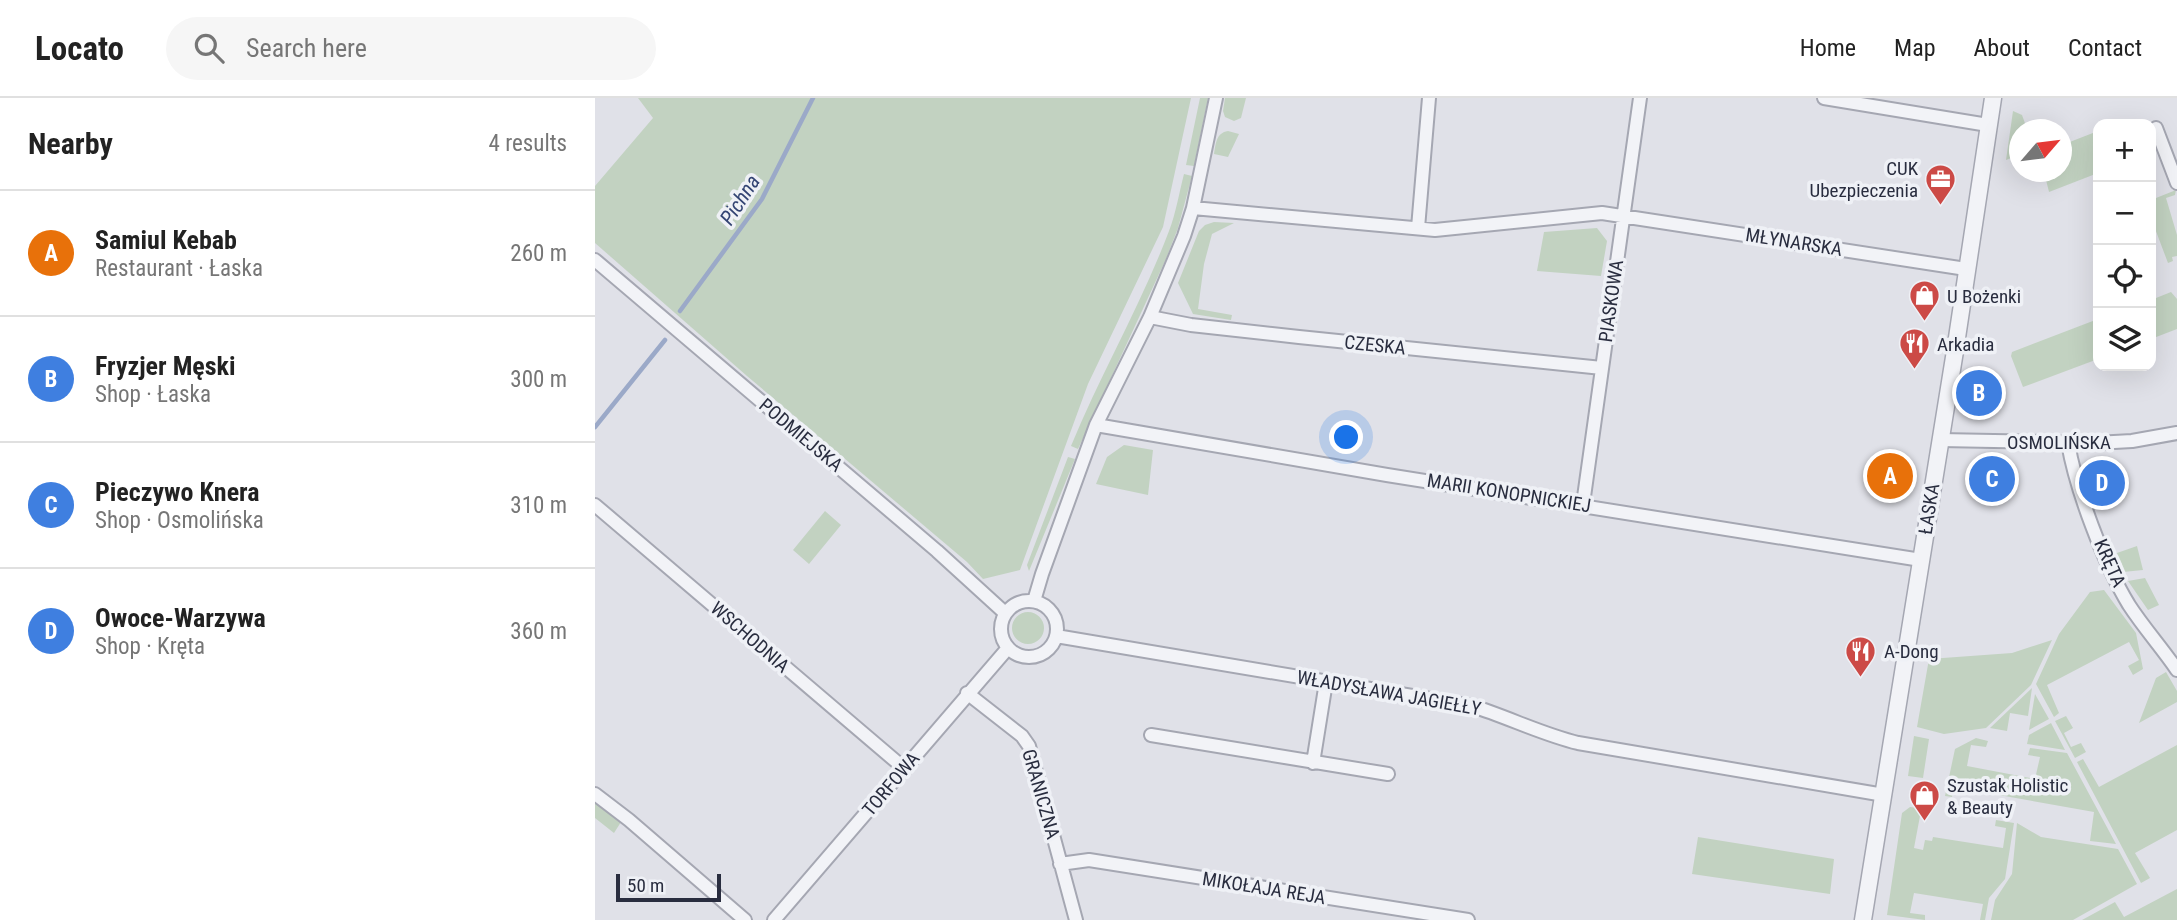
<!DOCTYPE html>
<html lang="en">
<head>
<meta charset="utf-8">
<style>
  :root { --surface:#fff; --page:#f6f6f6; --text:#222; --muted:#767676; --line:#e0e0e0; --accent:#cc4a46 }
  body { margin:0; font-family:"Roboto Condensed",sans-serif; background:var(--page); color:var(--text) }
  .controls { position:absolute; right:21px; top:21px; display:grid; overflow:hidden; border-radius:14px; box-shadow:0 7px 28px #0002 }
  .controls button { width:63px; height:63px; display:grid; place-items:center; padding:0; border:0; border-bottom:2px solid var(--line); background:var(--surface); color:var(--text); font:35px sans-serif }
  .compass { position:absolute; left:1414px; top:21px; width:63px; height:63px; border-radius:50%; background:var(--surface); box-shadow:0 7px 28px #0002; rotate:62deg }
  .scale { position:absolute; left:21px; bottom:18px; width:105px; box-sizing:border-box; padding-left:7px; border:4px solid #292d3f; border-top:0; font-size:19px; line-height:24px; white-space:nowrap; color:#292d3f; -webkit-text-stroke:5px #eff1f6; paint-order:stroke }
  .you { position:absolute; left:752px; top:340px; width:24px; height:24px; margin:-18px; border:5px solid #fff; border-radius:50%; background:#1a73e8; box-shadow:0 0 0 10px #1a73e833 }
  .badge { display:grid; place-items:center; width:46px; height:46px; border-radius:50%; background:var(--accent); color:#fff; font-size:23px; font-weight:700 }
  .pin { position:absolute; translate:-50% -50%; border:4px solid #fff; box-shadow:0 2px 7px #0006 }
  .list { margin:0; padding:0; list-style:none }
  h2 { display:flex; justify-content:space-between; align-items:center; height:91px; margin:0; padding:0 28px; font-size:30px }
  h2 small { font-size:23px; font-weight:400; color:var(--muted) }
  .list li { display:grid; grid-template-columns:46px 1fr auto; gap:21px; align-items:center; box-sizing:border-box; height:126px; padding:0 28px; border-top:2px solid var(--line) }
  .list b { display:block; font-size:26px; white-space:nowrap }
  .list p { margin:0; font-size:23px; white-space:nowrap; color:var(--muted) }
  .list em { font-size:23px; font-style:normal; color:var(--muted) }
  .icon { flex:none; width:38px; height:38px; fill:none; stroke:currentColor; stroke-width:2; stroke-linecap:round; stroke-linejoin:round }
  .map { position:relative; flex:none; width:1582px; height:822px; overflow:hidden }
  header { display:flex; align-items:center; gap:42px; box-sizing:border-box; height:98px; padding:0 35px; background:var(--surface); border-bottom:2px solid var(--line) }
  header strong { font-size:33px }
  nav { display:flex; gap:38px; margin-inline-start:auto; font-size:24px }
  .search { width:490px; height:63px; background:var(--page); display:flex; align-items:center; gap:18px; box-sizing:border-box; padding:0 24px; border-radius:38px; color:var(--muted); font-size:26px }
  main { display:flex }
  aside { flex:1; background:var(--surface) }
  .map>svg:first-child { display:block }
</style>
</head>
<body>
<header>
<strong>Locato</strong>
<div class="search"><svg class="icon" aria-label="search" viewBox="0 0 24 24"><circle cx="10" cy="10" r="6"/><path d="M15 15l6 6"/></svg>Search here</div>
<nav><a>Home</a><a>Map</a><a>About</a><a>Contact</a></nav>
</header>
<main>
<aside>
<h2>Nearby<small>4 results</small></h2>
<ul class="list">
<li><span class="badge" style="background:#e8710a">A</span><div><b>Samiul Kebab</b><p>Restaurant · Łaska</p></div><em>260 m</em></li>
<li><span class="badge" style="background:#3f7fe0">B</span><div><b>Fryzjer Męski</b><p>Shop · Łaska</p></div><em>300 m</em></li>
<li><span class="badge" style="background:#3f7fe0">C</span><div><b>Pieczywo Knera</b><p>Shop · Osmolińska</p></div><em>310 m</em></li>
<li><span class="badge" style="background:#3f7fe0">D</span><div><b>Owoce-Warzywa</b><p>Shop · Kręta</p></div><em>360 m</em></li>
</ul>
</aside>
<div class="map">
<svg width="1582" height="822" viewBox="0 0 1582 822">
  <rect width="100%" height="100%" fill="#e0e1e8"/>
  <path fill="#c2d2c1" d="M43,0H596L568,129L493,286L425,472L388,481L372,464L152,278L0,145V88L58,20Z
    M605,0H613L599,68L591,67Z
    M630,0H651L646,20L639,23L630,19L628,13Z
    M1418,13L1427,17L1432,31L1424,32V57L1411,62Z
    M633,33L644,36L633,59L619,56C621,45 621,35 633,33Z
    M1503,33V75L1454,94L1449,74H1466L1467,47Z
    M589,76L597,78L583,130L571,161L483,351L476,348C506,275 546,207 574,133C581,115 584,95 589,76Z
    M1581,92L1580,97L1571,100L1582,137V158L1577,159L1578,163L1573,165L1556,120V102Z
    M619,124L639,125L617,136L609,166L603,211L637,217L636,222L598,216L583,185L604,133L610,127Z
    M1002,130L1012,143L1006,178L942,173L949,134Z
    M1576,194L1582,201V231L1556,241V202Z
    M1503,221V261L1428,289L1416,258L1417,254Z
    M529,347L558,352L553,397L501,386L512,359Z
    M473,359L480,361L434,473L432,467Z
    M230,413L246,427L214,466L198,452Z
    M1542,448L1548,472L1528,474L1522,455Z
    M1550,480L1564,507L1553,512L1533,483Z
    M1509,492L1541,535L1548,571L1538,577L1533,568L1544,562L1534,544L1452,587L1464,615L1459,619L1441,586L1464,536L1495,494Z
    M417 530a16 16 0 1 1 32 0a16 16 0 1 1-32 0Z
    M1457,542L1436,587L1391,630L1349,636L1322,629L1334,561L1417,555Z
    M1571,574L1582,593V604L1544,625L1561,580Z
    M1437,590L1433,618L1415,615L1412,633L1395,630Z
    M1440,596L1454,621L1434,632Z
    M1471,618L1478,630L1469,635L1476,649L1486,645L1491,654L1480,660L1460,623Z
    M1456,625L1470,652L1432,646L1434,637Z
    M1319,638L1334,641L1328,680L1313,678Z
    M1381,640L1393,643L1391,649L1376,647L1372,668L1440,681L1445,659L1433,657L1435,650L1472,655L1521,746L1495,743L1499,714L1359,689L1357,699L1350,698L1360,651Z
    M1582,647V732L1540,755L1555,780L1546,785L1482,664L1488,661L1504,689Z
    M0,704L26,724L19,735L0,720Z
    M1315,709L1323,710L1325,718L1319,750L1328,752L1330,742L1337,743L1338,739L1408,750L1411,730L1400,728L1401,722L1419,725L1410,781L1394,800L1390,822H1385L1388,806L1319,795L1315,815L1330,817V822L1292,817L1307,715Z
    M1422,725L1446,739L1523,751L1542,786L1478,822H1396L1400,802L1417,776Z
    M1103,739L1239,761L1235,796L1097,776Z
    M1582,791V822H1487L1520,804L1529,819Z"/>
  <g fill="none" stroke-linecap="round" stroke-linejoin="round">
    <path stroke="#9ba9c8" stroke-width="4.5" d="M85,213L167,101L218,0
      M0,329L70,242"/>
    <defs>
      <path id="minor" d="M1229,0L1393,27
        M1561,30L1582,85
        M598,110L840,132L1007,115L1371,171
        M823,130L834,0
        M0,162L342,453L410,515
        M555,219L596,227L704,239L1007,270
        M501,327L792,377L1326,462
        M1345,342L1501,345L1537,343L1582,335
        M1473,345C1481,392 1509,466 1534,507C1549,530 1567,550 1582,572
        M988,406L1045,0
        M0,407L310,671
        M406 531a28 28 0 1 1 56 0a28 28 0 1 1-56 0Z
        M439,503L447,476L501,327L555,219L589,138L598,110L621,0
        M461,538L877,608C913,619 946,636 983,645L1289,697
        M372,595L427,638L434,648L481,822
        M556,637L793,676
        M718,665L731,584
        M0,696L34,722L150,822
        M465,766L494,762L873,822
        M179,822L413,550"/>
      <path id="tertiary" d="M1268,822L1360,253L1398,0"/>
    </defs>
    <use href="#minor" stroke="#a5a7b2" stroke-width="16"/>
    <use href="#tertiary" stroke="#a5a7b2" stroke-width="19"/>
    <use href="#minor" stroke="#f2f3f7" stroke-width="12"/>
    <use href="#tertiary" stroke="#f2f3f7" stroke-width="16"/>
  </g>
  <defs>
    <symbol id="office-pin" viewBox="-11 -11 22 30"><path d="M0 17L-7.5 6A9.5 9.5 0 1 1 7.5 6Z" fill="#cc4a46" stroke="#eff1f6"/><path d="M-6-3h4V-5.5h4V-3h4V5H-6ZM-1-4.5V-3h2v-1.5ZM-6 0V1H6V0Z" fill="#fff"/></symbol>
    <symbol id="shop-pin" viewBox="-11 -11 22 30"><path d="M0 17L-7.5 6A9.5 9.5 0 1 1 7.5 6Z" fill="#cc4a46" stroke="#eff1f6"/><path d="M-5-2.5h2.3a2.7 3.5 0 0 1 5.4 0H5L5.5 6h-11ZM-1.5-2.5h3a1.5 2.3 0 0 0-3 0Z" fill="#fff"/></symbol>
    <symbol id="restaurant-pin" viewBox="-11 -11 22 30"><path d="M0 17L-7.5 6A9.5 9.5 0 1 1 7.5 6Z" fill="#cc4a46" stroke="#eff1f6"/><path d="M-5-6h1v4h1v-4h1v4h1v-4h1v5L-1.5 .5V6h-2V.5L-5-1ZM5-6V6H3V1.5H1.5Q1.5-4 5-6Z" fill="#fff"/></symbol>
  </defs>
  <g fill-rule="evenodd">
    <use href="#office-pin" x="1328" y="64" width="35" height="47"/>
    <use href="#shop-pin" x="1312" y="180" width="35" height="47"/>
    <use href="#restaurant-pin" x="1302" y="228" width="35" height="47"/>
    <use href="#restaurant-pin" x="1248" y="536" width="35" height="47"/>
    <use href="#shop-pin" x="1312" y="680" width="35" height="47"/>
  </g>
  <g text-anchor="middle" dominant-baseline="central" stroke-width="7" stroke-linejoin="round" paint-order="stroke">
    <g font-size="19" fill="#292d3f" stroke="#eff1f6" text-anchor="start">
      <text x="1323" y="70" text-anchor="end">CUK<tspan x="1323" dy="22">Ubezpieczenia</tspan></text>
      <text x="1352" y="198">U Bożenki</text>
      <text x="1342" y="246">Arkadia</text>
      <text x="1289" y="553">A-Dong</text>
      <text x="1352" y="687">Szustak Holistic<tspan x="1352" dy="22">&amp; Beauty</tspan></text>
    </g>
    <g font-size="19" fill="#292d3f" stroke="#eff1f6">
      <text transform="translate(1199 144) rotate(9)">MŁYNARSKA</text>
      <text transform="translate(1016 203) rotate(-82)">PIASKOWA</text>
      <text transform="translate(780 247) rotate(6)">CZESKA</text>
      <text transform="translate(206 337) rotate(40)">PODMIEJSKA</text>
      <text x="1464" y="344">OSMOLIŃSKA</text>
      <text transform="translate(914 395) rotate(9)">MARII KONOPNICKIEJ</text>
      <text transform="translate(1334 411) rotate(-81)">ŁASKA</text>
      <text transform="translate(1515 465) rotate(66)">KRĘTA</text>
      <text transform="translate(155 539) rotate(41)">WSCHODNIA</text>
      <text transform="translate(794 595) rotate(10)">WŁADYSŁAWA JAGIEŁŁY</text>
      <text transform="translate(296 686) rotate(-50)">TORFOWA</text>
      <text transform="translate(446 696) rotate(74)">GRANICZNA</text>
      <text transform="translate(669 790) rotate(9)">MIKOŁAJA REJA</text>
    </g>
    <g font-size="21" font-style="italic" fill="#334473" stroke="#eff1f6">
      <text transform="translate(145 102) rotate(-57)">Pichna</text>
    </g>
  </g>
</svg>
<div class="controls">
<button>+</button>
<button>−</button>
<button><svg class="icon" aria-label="locate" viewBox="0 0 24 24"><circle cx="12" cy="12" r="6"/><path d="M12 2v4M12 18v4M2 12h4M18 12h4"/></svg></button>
<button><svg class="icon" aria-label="layers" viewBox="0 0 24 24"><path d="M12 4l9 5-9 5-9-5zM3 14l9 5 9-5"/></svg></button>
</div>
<svg class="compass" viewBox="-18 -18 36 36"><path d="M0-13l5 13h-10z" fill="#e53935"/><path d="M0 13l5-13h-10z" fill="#767676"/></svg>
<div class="scale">50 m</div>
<div class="you"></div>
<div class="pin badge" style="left:1295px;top:378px;background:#e8710a">A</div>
<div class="pin badge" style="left:1384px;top:295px;background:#3f7fe0">B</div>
<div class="pin badge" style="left:1397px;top:381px;background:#3f7fe0">C</div>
<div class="pin badge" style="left:1507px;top:385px;background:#3f7fe0">D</div>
</div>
</main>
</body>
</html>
